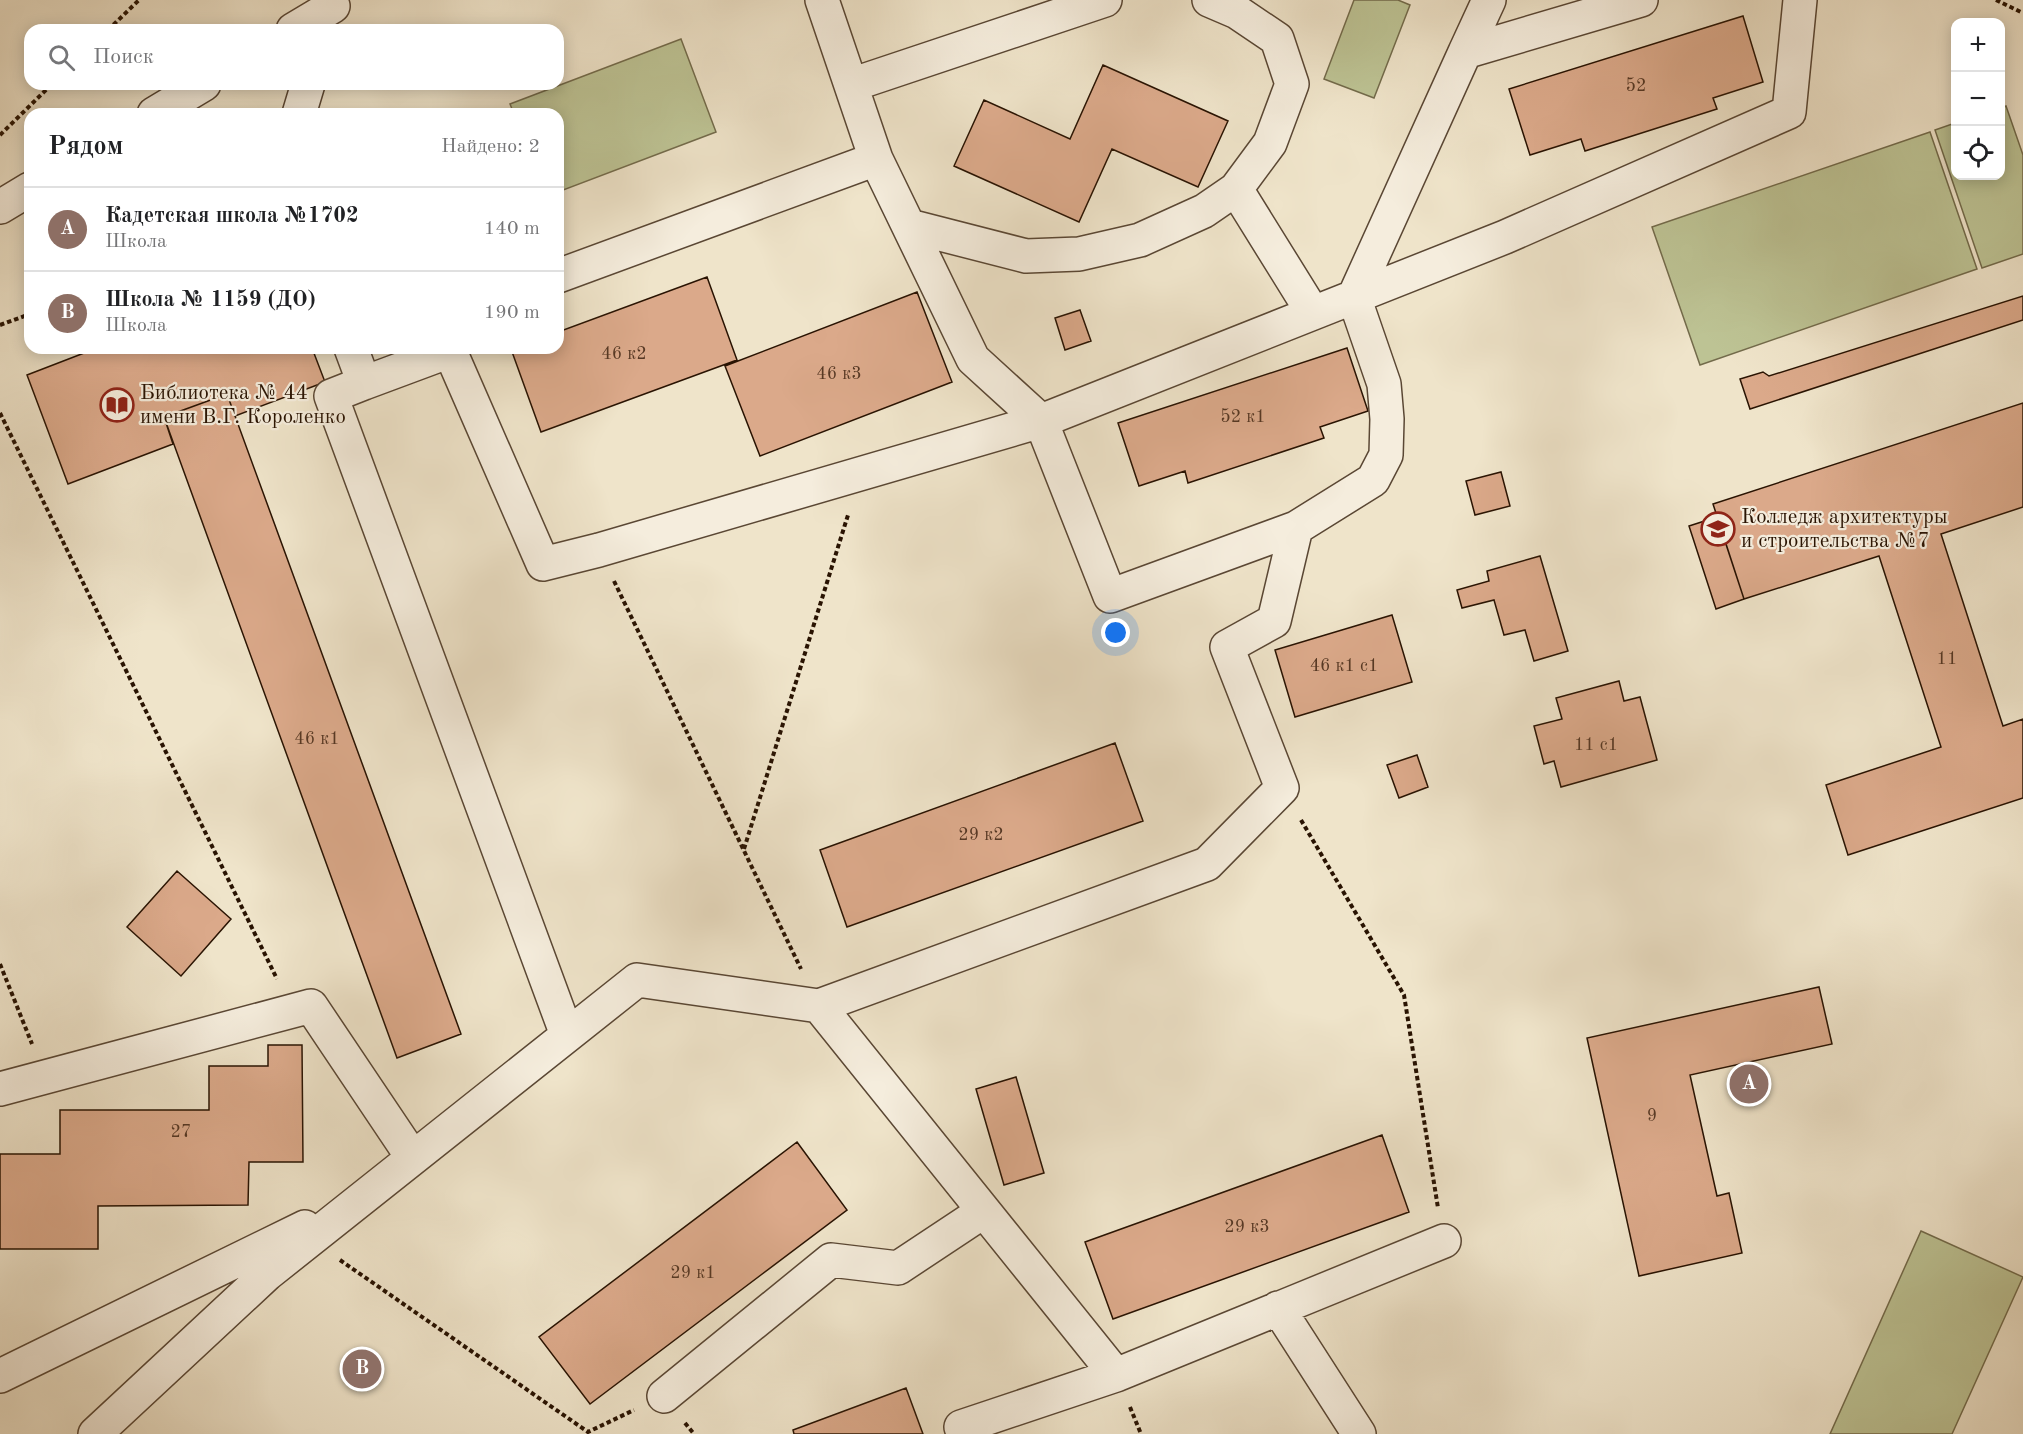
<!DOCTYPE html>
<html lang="ru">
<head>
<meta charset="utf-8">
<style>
  :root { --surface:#fff; --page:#f6f6f6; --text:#202124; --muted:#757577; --line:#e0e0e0; --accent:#0f766e }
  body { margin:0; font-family:"Old Standard TT",serif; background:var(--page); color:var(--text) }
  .controls { position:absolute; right:18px; top:18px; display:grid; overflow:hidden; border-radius:12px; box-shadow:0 3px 15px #0003 }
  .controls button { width:54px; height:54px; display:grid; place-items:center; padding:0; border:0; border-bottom:2px solid var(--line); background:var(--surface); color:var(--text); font:30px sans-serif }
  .you { position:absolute; left:1116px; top:633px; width:21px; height:21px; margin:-15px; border:4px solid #fff; border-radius:50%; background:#1a73e8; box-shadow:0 0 0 9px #1a73e833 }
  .badge { display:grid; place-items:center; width:39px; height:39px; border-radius:50%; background:var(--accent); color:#fff; font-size:20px; font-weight:700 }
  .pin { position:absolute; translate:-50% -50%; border:3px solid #fff; box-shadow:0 2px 6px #0006 }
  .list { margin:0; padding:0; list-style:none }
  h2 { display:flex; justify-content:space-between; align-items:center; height:78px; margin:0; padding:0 24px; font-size:26px }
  h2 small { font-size:20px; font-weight:400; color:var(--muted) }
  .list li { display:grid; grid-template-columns:39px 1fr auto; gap:18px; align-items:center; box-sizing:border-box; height:84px; padding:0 24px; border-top:2px solid var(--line) }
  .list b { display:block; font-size:22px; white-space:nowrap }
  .list p { margin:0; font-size:20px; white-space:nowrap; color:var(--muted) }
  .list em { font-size:20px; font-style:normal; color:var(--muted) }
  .icon { flex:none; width:33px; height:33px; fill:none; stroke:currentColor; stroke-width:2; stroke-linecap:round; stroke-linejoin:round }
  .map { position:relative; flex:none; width:2023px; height:1434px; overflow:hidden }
  .search { position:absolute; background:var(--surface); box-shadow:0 3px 15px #0003; left:24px; top:24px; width:540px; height:66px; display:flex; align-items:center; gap:15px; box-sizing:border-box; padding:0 21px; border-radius:18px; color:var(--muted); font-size:22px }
  .panel { position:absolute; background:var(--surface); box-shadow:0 3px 15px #0003; left:24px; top:108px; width:540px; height:246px; border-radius:18px }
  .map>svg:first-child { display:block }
</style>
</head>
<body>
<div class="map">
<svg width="2023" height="1434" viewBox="0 0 2023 1434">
  <rect width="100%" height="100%" fill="#efe4ca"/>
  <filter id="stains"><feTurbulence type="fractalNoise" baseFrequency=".00333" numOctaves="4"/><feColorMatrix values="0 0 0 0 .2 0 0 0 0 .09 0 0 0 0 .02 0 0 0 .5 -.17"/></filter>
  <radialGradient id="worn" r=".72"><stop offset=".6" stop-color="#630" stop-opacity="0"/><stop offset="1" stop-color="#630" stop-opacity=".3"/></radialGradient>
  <path fill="#bdc394" stroke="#736b4b" stroke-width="1.5" d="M1354,0H1398L1410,5L1374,98L1324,79Z
    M681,39L716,132L558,192V114H514L510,104Z
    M2006,106L2023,155V254L1982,268L1935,130L1955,123L1956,176H2000L2001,108Z
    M1930,132L1977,269L1700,365L1652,227Z
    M1921,1231L2023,1277L1952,1434H1830Z"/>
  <path fill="#dba98a" stroke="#291302" stroke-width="1.5" d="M1743,16L1763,82L1713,98L1717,109L1585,151L1581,139L1530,155L1509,89Z
    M1103,65L1228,121L1198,187L1112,149L1079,222L954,166L984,100L1070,139Z
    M707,277L737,360L541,432L511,349L558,348V332Z
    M917,292L952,382L760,456L725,366Z
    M2023,296V320L1750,409L1740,379L1763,372L1769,376Z
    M1080,310L1091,341L1065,350L1055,318Z
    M97,348H312L325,382L235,416L227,394L164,417L173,444L68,484L27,375Z
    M1347,348L1368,411L1320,427L1324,438L1188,483L1185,471L1139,486L1118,423Z
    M227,394L461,1034L397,1058L164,417Z
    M2023,403V507L1941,534L2003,726L2023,719V798L1848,855L1826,785L1941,747L1879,556L1744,599L1713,504Z
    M1501,472L1510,506L1475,515L1466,481Z
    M1717,517L1744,599L1716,609L1689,526Z
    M1540,556L1568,651L1534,661L1525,630L1504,635L1494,600L1462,608L1457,590L1489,581L1487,571Z
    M1392,615L1412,682L1295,717L1275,650Z
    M1619,681L1624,701L1640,697L1657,760L1561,787L1554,761L1544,764L1534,726L1562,719L1556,698Z
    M1115,743L1143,821L847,927L820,850Z
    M1417,755L1428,787L1399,798L1387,765Z
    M177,871L231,919L181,976L127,927Z
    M1819,987L1832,1044L1690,1075L1717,1196L1729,1193L1742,1253L1639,1276L1587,1038Z
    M268,1045H302L303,1162H249L248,1205L98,1206V1249H0V1154H60V1110H209V1066H268Z
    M1016,1077L1044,1173L1004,1185L976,1089Z
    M1382,1135L1409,1212L1113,1319L1085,1242Z
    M797,1142L847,1210L590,1404L539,1337Z
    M906,1388L923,1434H794L793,1430Z"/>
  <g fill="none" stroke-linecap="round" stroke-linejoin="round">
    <defs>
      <path id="minor" d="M1209,0L1237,12L1277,39L1292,84L1270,143L1236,189L1313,313
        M293,30L333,6
        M1465,52L1489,0
        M851,85L1105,0
        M154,114L204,84
        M299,114L308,84
        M0,207L30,189
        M909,226L1026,256L1079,254L1140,240L1204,211L1236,189
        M558,276L876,159
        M351,348L364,383L450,351L543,564L599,550L1041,421L1505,237L1789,112L1800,0
        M364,383L331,396L567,1035
        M1296,528L1373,480L1386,455L1387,419L1384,384L1354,297L1465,52L1641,0
        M819,1006L1116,1375L1444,1241
        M0,1089L311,1006L413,1158
        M1278,1308L1359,1434
        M0,1376L305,1227
        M664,1396L831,1260L898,1268L984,1211
        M961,1427L1116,1375
        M95,1434L267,1274L637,980L819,1006L1207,864L1282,788L1227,647L1274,621L1296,528L1110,596L1041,421L973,359L876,159L822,0"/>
    </defs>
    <use href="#minor" stroke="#5a4734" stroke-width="36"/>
    <path stroke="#291302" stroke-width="4" stroke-dasharray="4.5 3" stroke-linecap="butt" d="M1996,0L2023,13
      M108,30L139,0
      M0,135L52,84
      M0,325L30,314
      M0,413L277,979
      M614,581L801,969
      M1301,820L1404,995L1438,1208
      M744,849L848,515
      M0,964L32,1044
      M340,1260L588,1432L634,1410
      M1130,1407L1141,1434
      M685,1423L694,1434"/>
    <use href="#minor" stroke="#f5eddd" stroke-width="33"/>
  </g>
  <defs>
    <symbol id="library-ring" viewBox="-11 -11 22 22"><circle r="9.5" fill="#f5eddd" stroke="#8f2418" stroke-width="1.5"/><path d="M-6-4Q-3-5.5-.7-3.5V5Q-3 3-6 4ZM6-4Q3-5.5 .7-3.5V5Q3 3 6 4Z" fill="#8f2418"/></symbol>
    <symbol id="university-ring" viewBox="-11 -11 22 22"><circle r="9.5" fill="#f5eddd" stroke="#8f2418" stroke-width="1.5"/><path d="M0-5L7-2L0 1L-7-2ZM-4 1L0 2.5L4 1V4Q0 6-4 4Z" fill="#8f2418"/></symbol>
  </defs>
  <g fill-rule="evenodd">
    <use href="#library-ring" x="98" y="386" width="38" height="38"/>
    <use href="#university-ring" x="1699" y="510" width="38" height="38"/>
  </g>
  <g text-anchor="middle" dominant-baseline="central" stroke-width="4.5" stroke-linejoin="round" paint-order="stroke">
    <g font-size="18" fill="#563824">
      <text x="1636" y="86">52</text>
      <text x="624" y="354">46 к2</text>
      <text x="839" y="374">46 к3</text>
      <text x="1243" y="417">52 к1</text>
      <text x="1947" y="659">11</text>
      <text x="1344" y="666">46 к1 с1</text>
      <text x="317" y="739">46 к1</text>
      <text x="1596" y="745">11 с1</text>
      <text x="981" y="835">29 к2</text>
      <text x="1652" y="1116">9</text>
      <text x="181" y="1132">27</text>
      <text x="1247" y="1227">29 к3</text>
      <text x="693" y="1273">29 к1</text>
    </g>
    <g font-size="21" fill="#291302" stroke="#f5eddd" text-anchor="start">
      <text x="140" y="393">Библиотека № 44<tspan x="140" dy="24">имени В.Г. Короленко</tspan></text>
      <text x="1741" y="517">Колледж архитектуры<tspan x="1741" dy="24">и строительства №7</tspan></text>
    </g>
  </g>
  <rect width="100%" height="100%" filter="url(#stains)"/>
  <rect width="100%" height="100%" fill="url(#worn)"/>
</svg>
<div class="controls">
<button>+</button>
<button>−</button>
<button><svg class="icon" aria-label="locate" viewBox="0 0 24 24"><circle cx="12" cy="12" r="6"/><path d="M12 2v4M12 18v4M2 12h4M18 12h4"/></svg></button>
</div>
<div class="you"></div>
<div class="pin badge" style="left:1749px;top:1084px;background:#8d6e63">A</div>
<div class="pin badge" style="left:362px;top:1369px;background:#8d6e63">B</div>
<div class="search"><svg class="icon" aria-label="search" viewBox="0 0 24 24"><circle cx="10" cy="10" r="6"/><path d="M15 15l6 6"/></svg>Поиск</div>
<section class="panel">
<h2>Рядом<small>Найдено: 2</small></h2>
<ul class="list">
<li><span class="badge" style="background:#8d6e63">A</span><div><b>Кадетская школа №1702</b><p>Школа</p></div><em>140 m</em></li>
<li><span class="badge" style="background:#8d6e63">B</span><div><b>Школа № 1159 (ДО)</b><p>Школа</p></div><em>190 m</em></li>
</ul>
</section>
</div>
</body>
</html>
